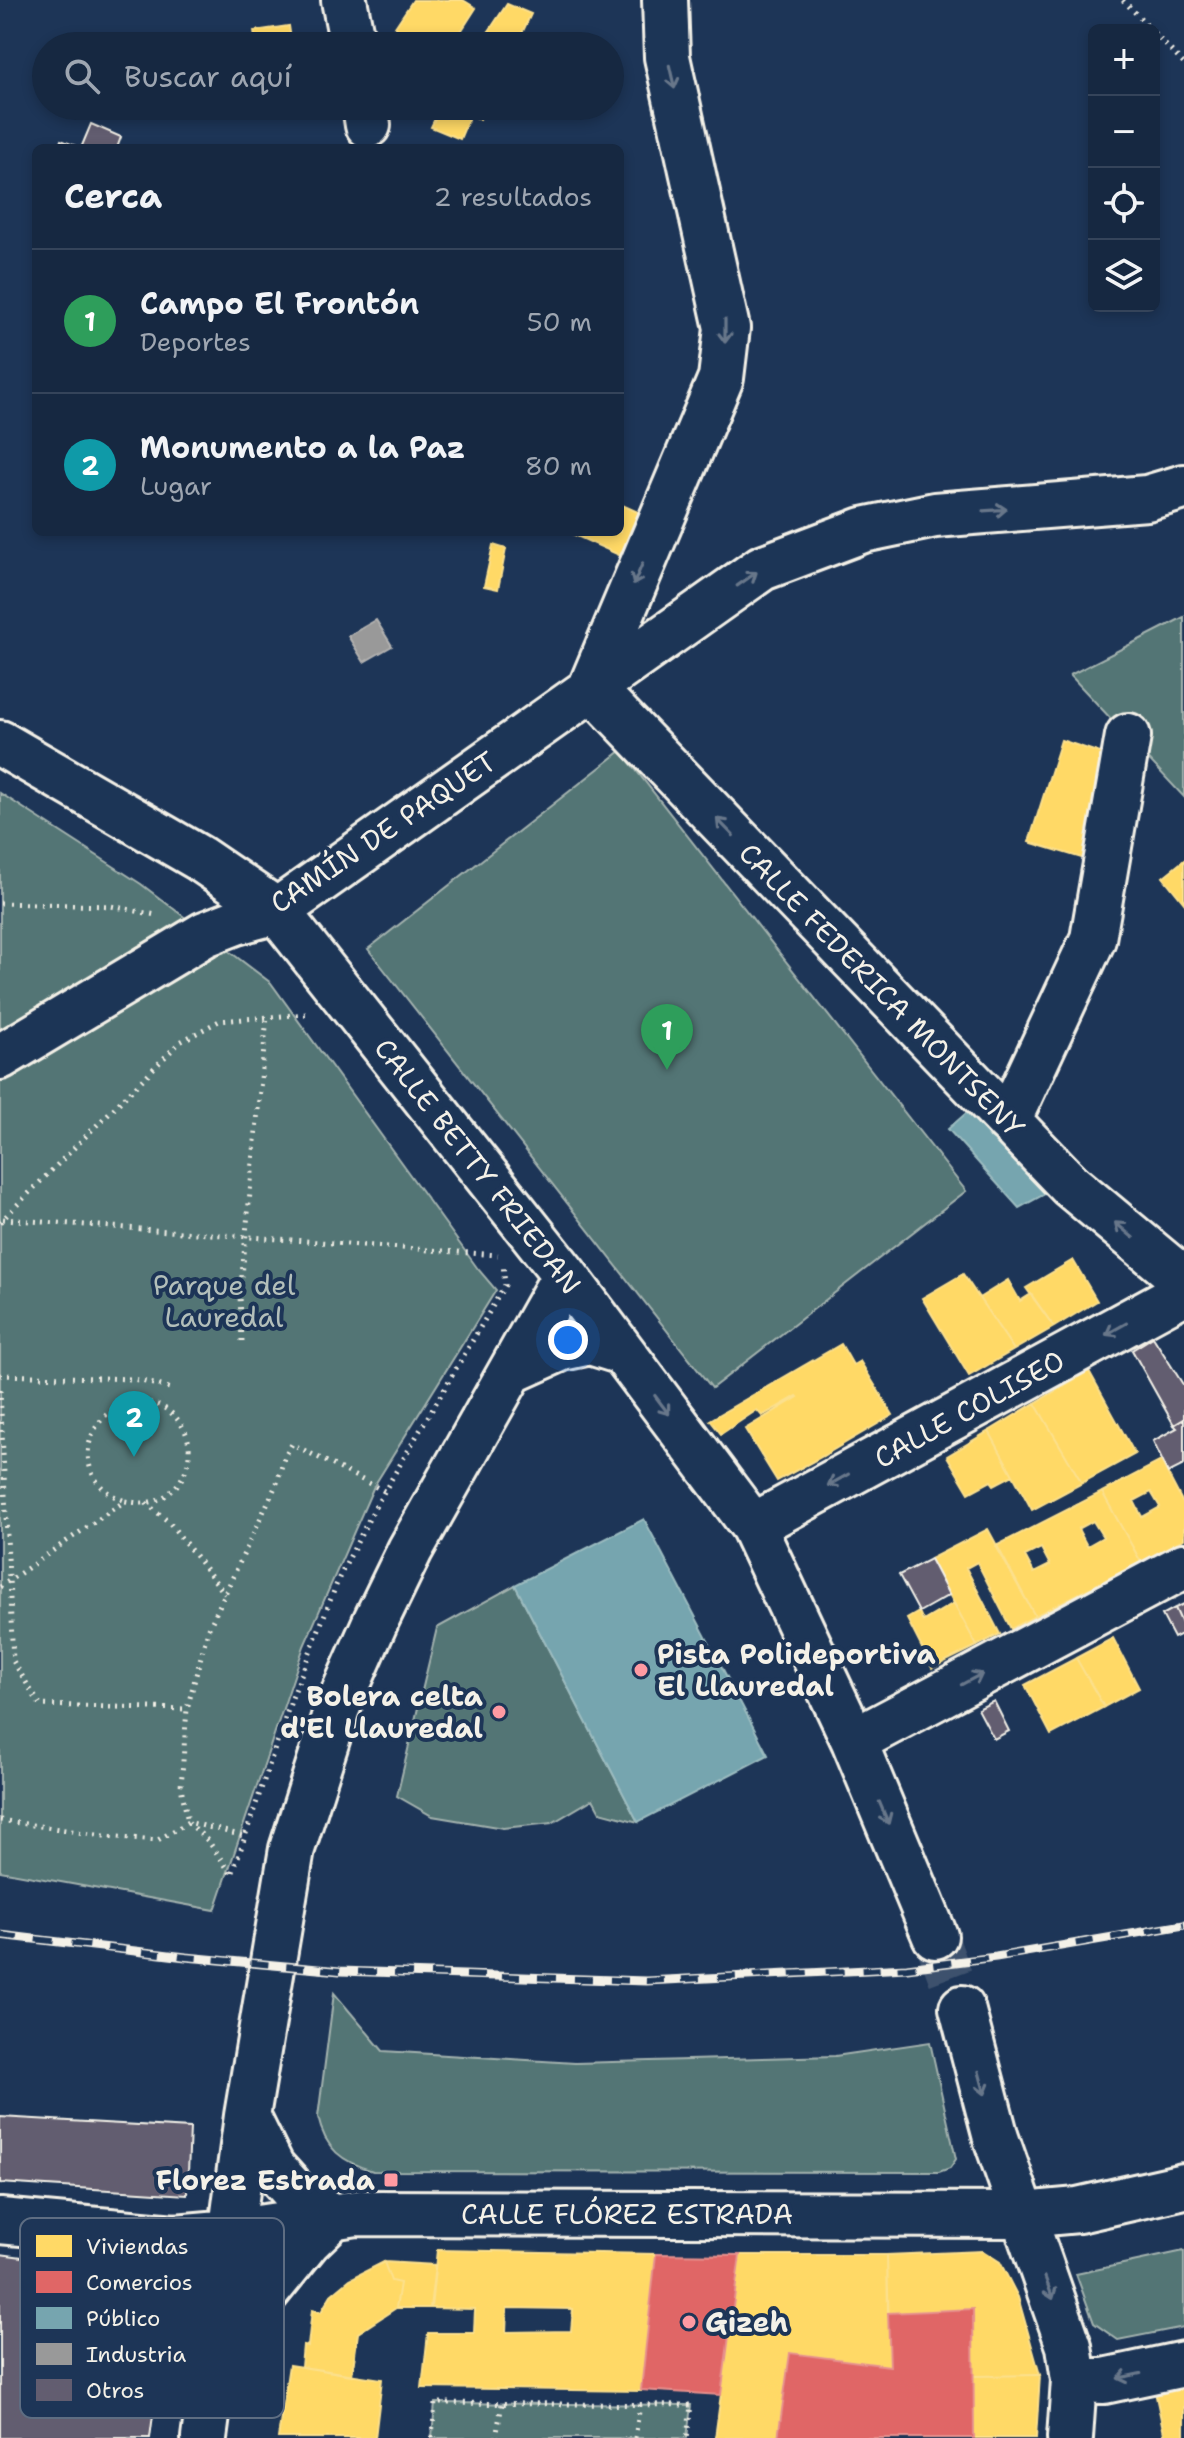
<!DOCTYPE html>
<html lang="es">
<head>
<meta charset="utf-8">
<style>
  :root { --surface:#162841; --page:#23344c; --text:#f1f3f6; --muted:#9ea6b1; --line:#35445a; --accent:#ff9aa2 }
  body { margin:0; font-family:"Shantell Sans",sans-serif; background:var(--page); color:var(--text) }
  .controls { position:absolute; right:24px; top:24px; display:grid; overflow:hidden; border-radius:12px; box-shadow:0 4px 12px #0003 }
  .controls button { width:72px; height:72px; display:grid; place-items:center; padding:0; border:0; border-bottom:2px solid var(--line); background:var(--surface); color:var(--text); font:40px sans-serif }
  .you { position:absolute; left:568px; top:1340px; width:28px; height:28px; margin:-20px; border:6px solid #fff; border-radius:50%; background:#1a73e8; box-shadow:0 0 0 12px #1a73e833 }
  .badge { display:grid; place-items:center; width:52px; height:52px; border-radius:50%; background:var(--accent); color:#fff; font-size:26px; font-weight:700 }
  .pin { position:absolute; translate:-50% -66px; filter:drop-shadow(0 2px 4px #0008) }
  .pin::after { content:''; position:absolute; top:42px; width:28px; height:24px; background:inherit; clip-path:polygon(0 0,100% 0,50% 100%) }
  .list { margin:0; padding:0; list-style:none }
  h2 { display:flex; justify-content:space-between; align-items:center; height:104px; margin:0; padding:0 32px; font-size:34px }
  h2 small { font-size:26px; font-weight:400; color:var(--muted) }
  .list li { display:grid; grid-template-columns:52px 1fr auto; gap:24px; align-items:center; box-sizing:border-box; height:144px; padding:0 32px; border-top:2px solid var(--line) }
  .list b { display:block; font-size:30px; white-space:nowrap }
  .list p { margin:0; font-size:26px; white-space:nowrap; color:var(--muted) }
  .list em { font-size:26px; font-style:normal; color:var(--muted) }
  .icon { flex:none; width:44px; height:44px; fill:none; stroke:currentColor; stroke-width:2; stroke-linecap:round; stroke-linejoin:round }
  .map { position:relative; flex:none; width:1184px; height:2438px; overflow:hidden }
  .search { position:absolute; background:var(--surface); box-shadow:0 4px 12px #0003; left:32px; top:32px; width:592px; height:88px; display:flex; align-items:center; gap:20px; box-sizing:border-box; padding:0 28px; border-radius:44px; color:var(--muted); font-size:30px }
  .panel { position:absolute; background:var(--surface); box-shadow:0 4px 12px #0003; left:32px; top:144px; width:592px; height:392px; border-radius:12px }
  .map>svg:first-child { display:block }
</style>
</head>
<body>
<div class="map">
<svg width="1184" height="2438" viewBox="0 0 1184 2438">
  <rect width="100%" height="100%" fill="#1d3557"/>
  <filter id="ink" filterUnits="userSpaceOnUse"><feTurbulence type="fractalNoise" baseFrequency=".0125" numOctaves="2"/><feDisplacementMap in="SourceGraphic" scale="16" xChannelSelector="R" yChannelSelector="G"/><feConvolveMatrix kernelMatrix="1 2 1 2 8 2 1 2 1" color-interpolation-filters="sRGB"/></filter>
  <g filter="url(#ink)">
    <path fill="#527475" stroke="#a3b2ae" stroke-width="2" d="M1184,617V797L1070,675Z
      M621,751L966,1191L712,1388L368,949Z
      M0,793L141,884L271,983L478,1269L496,1290L374,1486L304,1646L215,1910L0,1871Z
      M515,1585L638,1822L600,1812L593,1799L552,1823L503,1828L432,1816L397,1796L437,1628Z
      M334,1993L383,2051L575,2063L835,2056L930,2042L956,2159L950,2168L939,2172L373,2171C342,2162 325,2149 318,2117Z
      M1184,2251V2327L1118,2340L1094,2323L1076,2274Z
      M435,2403L691,2405L687,2438H432Z"/>
    <path fill="#ffd966" stroke="#fce08d" stroke-width="2" fill-rule="evenodd" d="M413,0H463L476,8L453,44L435,33L426,46H423L395,27Z
      M507,4L531,14L516,46H479Z
      M289,26L292,46H256L254,31Z
      M264,106H301V107L265,112Z
      M441,106H487L480,119L470,115L460,139L431,127Z
      M620,504L649,517L630,560L568,532H620Z
      M493,545L506,549L498,589L484,586Z
      M1061,740L1115,758L1085,859L1029,842Z
      M1184,860V903L1163,877Z
      M1073,1260L1097,1301L1054,1327L1026,1288Z
      M963,1274L1014,1350L969,1376L922,1298Z
      M1008,1280L1020,1301L1031,1294L1054,1327L1014,1350L979,1298Z
      M841,1344L853,1365L860,1361L893,1415L823,1456L777,1481L745,1429L798,1397L797,1396L762,1416L757,1410L721,1434L710,1420Z
      M1089,1371L1135,1454L1082,1483L1035,1403Z
      M1035,1403L1082,1483L1032,1510L989,1431Z
      M989,1431L1013,1475L994,1485L991,1481L969,1493L947,1456Z
      M1161,1461L1184,1505V1539L1141,1562L1102,1492ZM1151,1492L1160,1507L1142,1517L1134,1501Z
      M1102,1492L1141,1562L1035,1616L996,1546ZM1093,1521L1103,1537L1087,1546L1078,1529ZM1041,1548L1050,1565L1034,1573L1025,1556Z
      M988,1529L1035,1616L1011,1629L977,1562L966,1568L1000,1634L977,1646L930,1559Z
      M954,1603L977,1646L932,1668L907,1619L919,1612L923,1621Z
      M1113,1638L1139,1688L1104,1707L1076,1658Z
      M1076,1658L1104,1707L1051,1735L1025,1685Z
      M437,2250L656,2254L641,2391L422,2388L428,2333H474L475,2309L431,2308ZM507,2308L573,2309L571,2331L506,2332Z
      M983,2251L1000,2262L1018,2297L1040,2375L973,2376V2309L888,2313L887,2255Z
      M740,2255H887L890,2366L790,2353L778,2438H715Z
      M384,2262L391,2281L400,2283L396,2308L358,2333L352,2375L301,2367L303,2345L308,2346L312,2310L321,2312L331,2295L350,2279Z
      M384,2262L435,2265L430,2308H396L400,2283L391,2281Z
      M289,2365L382,2379L375,2438H278Z
      M1040,2375L1036,2438H974L973,2376Z
      M1184,2381V2438H1165L1154,2387Z"/>
    <path fill="#e06666" stroke="#e6908d" stroke-width="2" d="M656,2254L740,2255L721,2395L641,2390Z
      M973,2309L974,2438H778L790,2353L890,2366L888,2313Z"/>
    <path fill="#76a5af" stroke="#9cbcc0" stroke-width="2" d="M973,1107L1054,1189L1019,1208L948,1129Z
      M644,1519L768,1755L638,1822L515,1585Z"/>
    <path fill="#999" stroke="#b4b3b1" stroke-width="2" d="M376,620L392,646L364,662L348,636Z"/>
    <path fill="#625d70" stroke="#f4f1e8" stroke-width="2" d="M91,124L121,137L117,148H81Z
      M61,140L81,148H58Z
      M1153,1337L1184,1386V1419L1174,1425L1132,1350Z
      M1184,1419V1465L1168,1473L1153,1441L1177,1428L1174,1425Z
      M930,1559L949,1595L919,1612L899,1575Z
      M1184,1604V1628L1175,1608Z
      M1175,1608L1184,1628V1633L1174,1638L1162,1615Z
      M994,1701L1009,1731L994,1739L978,1709Z
      M0,2117L190,2128L187,2195L0,2183Z
      M0,2254L171,2277L150,2438H0Z"/>
    <g fill="none" stroke-linecap="round" stroke-linejoin="round">
      <path stroke="#3d516d" stroke-width="44" stroke-dasharray="44 22" stroke-linecap="butt" d="M935,1936L962,2008"/>
      <defs>
        <path id="minor" d="M344,0L353,46
          M365,106L368,125
          M591,687L1070,1185L1184,1280
          M591,687L721,378L727,328L667,57L665,0
          M0,743L199,858L277,911L565,1275L753,1526L854,1741L935,1936
          M0,1057L205,934L236,922L277,911L762,568L863,530L935,515L1147,498L1184,487
          M1008,1121L1093,939L1128,736
          M511,1371L562,1348L590,1342L622,1352
          M753,1526L1184,1292
          M854,1741L1184,1566
          M962,2008L996,2138L1069,2346L1074,2380L1070,2438
          M247,2116L272,2167L299,2197L333,2217
          M0,2221L175,2237L232,2232L357,2213L1023,2215L1078,2210L1184,2186
          M219,2367L261,2299L308,2241L333,2217
          M1074,2380L1104,2381L1184,2364
          M204,2438L247,2116L292,1849L337,1708L377,1618L410,1550L565,1275"/>
      </defs>
      <use href="#minor" stroke="#f4f1e8" stroke-width="50"/>
      <path stroke="#f4f1e8" stroke-width="5" stroke-dasharray="2 6" stroke-linecap="butt" d="M1123,0L1152,30
        M1154,33L1184,64
        M0,903L111,906L156,915
        M3,1219L498,1255
        M0,1222L180,1042L219,1021L307,1014
        M242,1341L240,1296L267,1017
        M0,1375L134,1379L169,1388
        M0,1390L13,1661L40,1705L187,1709
        M384,1491L292,1444L284,1458L277,1483L208,1630L187,1709L181,1787L188,1822L209,1842L232,1875L292,1698L339,1578L374,1509L505,1285L503,1264
        M146,1503L169,1522L225,1594
        M0,1587L125,1501C131,1502 137,1503 143,1503C176,1501 196,1466 187,1436C183,1425 175,1414 164,1408C108,1379 59,1457 109,1493C113,1496 120,1499 125,1501
        M0,1820L104,1836L158,1840L188,1822L244,1836
        M432,2438L435,2403L691,2405L687,2438
        M496,2438L502,2404
        M635,2438L640,2405"/>
      <use href="#minor" stroke="#1d3557" stroke-width="44"/>
      <defs>
        <path id="rail" d="M0,1935L186,1957L340,1971L646,1981L907,1968L996,1957L1184,1925"/>
      </defs>
      <use href="#rail" stroke="#f4f1e8" stroke-width="9"/>
      <use href="#rail" stroke="#1d3557" stroke-width="6" stroke-dasharray="18" stroke-linecap="butt"/>
    </g>
    <defs><path id="oneway-shaft" d="M-6 0H5M1.5-3L5.5 0L1.5 3" fill="none" stroke-width="1.6" stroke-linecap="round" stroke-linejoin="round" transform="scale(2)"/></defs>
    <g stroke="#68778a">
      <use href="#oneway-shaft" transform="translate(672 77) rotate(77)"/>
      <use href="#oneway-shaft" transform="translate(725 331) rotate(90)"/>
      <use href="#oneway-shaft" transform="translate(995 510) rotate(-4)"/>
      <use href="#oneway-shaft" transform="translate(638 574) rotate(113)"/>
      <use href="#oneway-shaft" transform="translate(747 579) rotate(-35)"/>
      <use href="#oneway-shaft" transform="translate(725 827) rotate(-134)"/>
      <use href="#oneway-shaft" transform="translate(1124 1230) rotate(-140)"/>
      <use href="#oneway-shaft" transform="translate(1116 1329) rotate(151)"/>
      <use href="#oneway-shaft" transform="translate(662 1405) rotate(53)"/>
      <use href="#oneway-shaft" transform="translate(838 1480) rotate(151)"/>
      <use href="#oneway-shaft" transform="translate(972 1679) rotate(-28)"/>
      <use href="#oneway-shaft" transform="translate(884 1813) rotate(67)"/>
      <use href="#oneway-shaft" transform="translate(982 2083) rotate(75)"/>
      <use href="#oneway-shaft" transform="translate(1049 2288) rotate(70)"/>
      <use href="#oneway-shaft" transform="translate(1129 2376) rotate(168)"/>
    </g>
  </g>
  <g fill="#ff9aa2" stroke="#1d3557" stroke-width="3">
    <circle cx="641" cy="1670" r="8"/>
    <circle cx="499" cy="1712" r="8"/>
    <rect x="383" y="2172" width="16" height="16" rx="4"/>
    <circle cx="689" cy="2322" r="8"/>
  </g>
  <g text-anchor="middle" dominant-baseline="central" stroke-width="8" stroke-linejoin="round" paint-order="stroke">
    <g font-size="28" fill="#f4f1e8" stroke="#1d3557">
      <text transform="translate(383 832) rotate(-34)">CAMÍN DE PAQUET</text>
      <text transform="translate(882 990) rotate(46)">CALLE FEDERICA MONTSENY</text>
      <text transform="translate(478 1166) rotate(52)">CALLE BETTY FRIEDAN</text>
      <text transform="translate(969 1409) rotate(-29)">CALLE COLISEO</text>
      <text x="627" y="2214">CALLE FLÓREZ ESTRADA</text>
    </g>
    <g font-size="28" fill="#b3bfba" stroke="#1d3557">
      <text x="224" y="1285">Parque del<tspan x="224" dy="32">Lauredal</tspan></text>
    </g>
    <g font-size="28" font-weight="bold" fill="#f4f1e8" stroke="#1d3557" text-anchor="start">
      <text x="657" y="1654">Pista Polideportiva<tspan x="657" dy="32">El Llauredal</tspan></text>
      <text x="483" y="1696" text-anchor="end">Bolera celta<tspan x="483" dy="32">d'El Llauredal</tspan></text>
      <text x="375" y="2180" text-anchor="end">Florez Estrada</text>
      <text x="705" y="2322">Gizeh</text>
    </g>
  </g>
  <rect x="20" y="2218" width="264" height="200" rx="12" fill="#1d3557" stroke="#5e6d82" stroke-width="2"/>
  <rect x="36" y="2235" width="36" height="22" fill="#ffd966"/>
  <rect x="36" y="2271" width="36" height="22" fill="#e06666"/>
  <rect x="36" y="2307" width="36" height="22" fill="#76a5af"/>
  <rect x="36" y="2343" width="36" height="22" fill="#999"/>
  <rect x="36" y="2379" width="36" height="22" fill="#625d70"/>
  <g font-size="22" fill="#f4f1e8">
    <text x="86" y="2254">Viviendas</text>
    <text x="86" y="2290">Comercios</text>
    <text x="86" y="2326">Público</text>
    <text x="86" y="2362">Industria</text>
    <text x="86" y="2398">Otros</text>
  </g>
</svg>
<div class="controls">
<button>+</button>
<button>−</button>
<button><svg class="icon" aria-label="locate" viewBox="0 0 24 24"><circle cx="12" cy="12" r="6"/><path d="M12 2v4M12 18v4M2 12h4M18 12h4"/></svg></button>
<button><svg class="icon" aria-label="layers" viewBox="0 0 24 24"><path d="M12 4l9 5-9 5-9-5zM3 14l9 5 9-5"/></svg></button>
</div>
<div class="you"></div>
<div class="pin badge" style="left:667px;top:1070px;background:#2e9e5b">1</div>
<div class="pin badge" style="left:134px;top:1457px;background:#0f9aa8">2</div>
<div class="search"><svg class="icon" aria-label="search" viewBox="0 0 24 24"><circle cx="10" cy="10" r="6"/><path d="M15 15l6 6"/></svg>Buscar aquí</div>
<section class="panel">
<h2>Cerca<small>2 resultados</small></h2>
<ul class="list">
<li><span class="badge" style="background:#2e9e5b">1</span><div><b>Campo El Frontón</b><p>Deportes</p></div><em>50 m</em></li>
<li><span class="badge" style="background:#0f9aa8">2</span><div><b>Monumento a la Paz</b><p>Lugar</p></div><em>80 m</em></li>
</ul>
</section>
</div>
</body>
</html>
